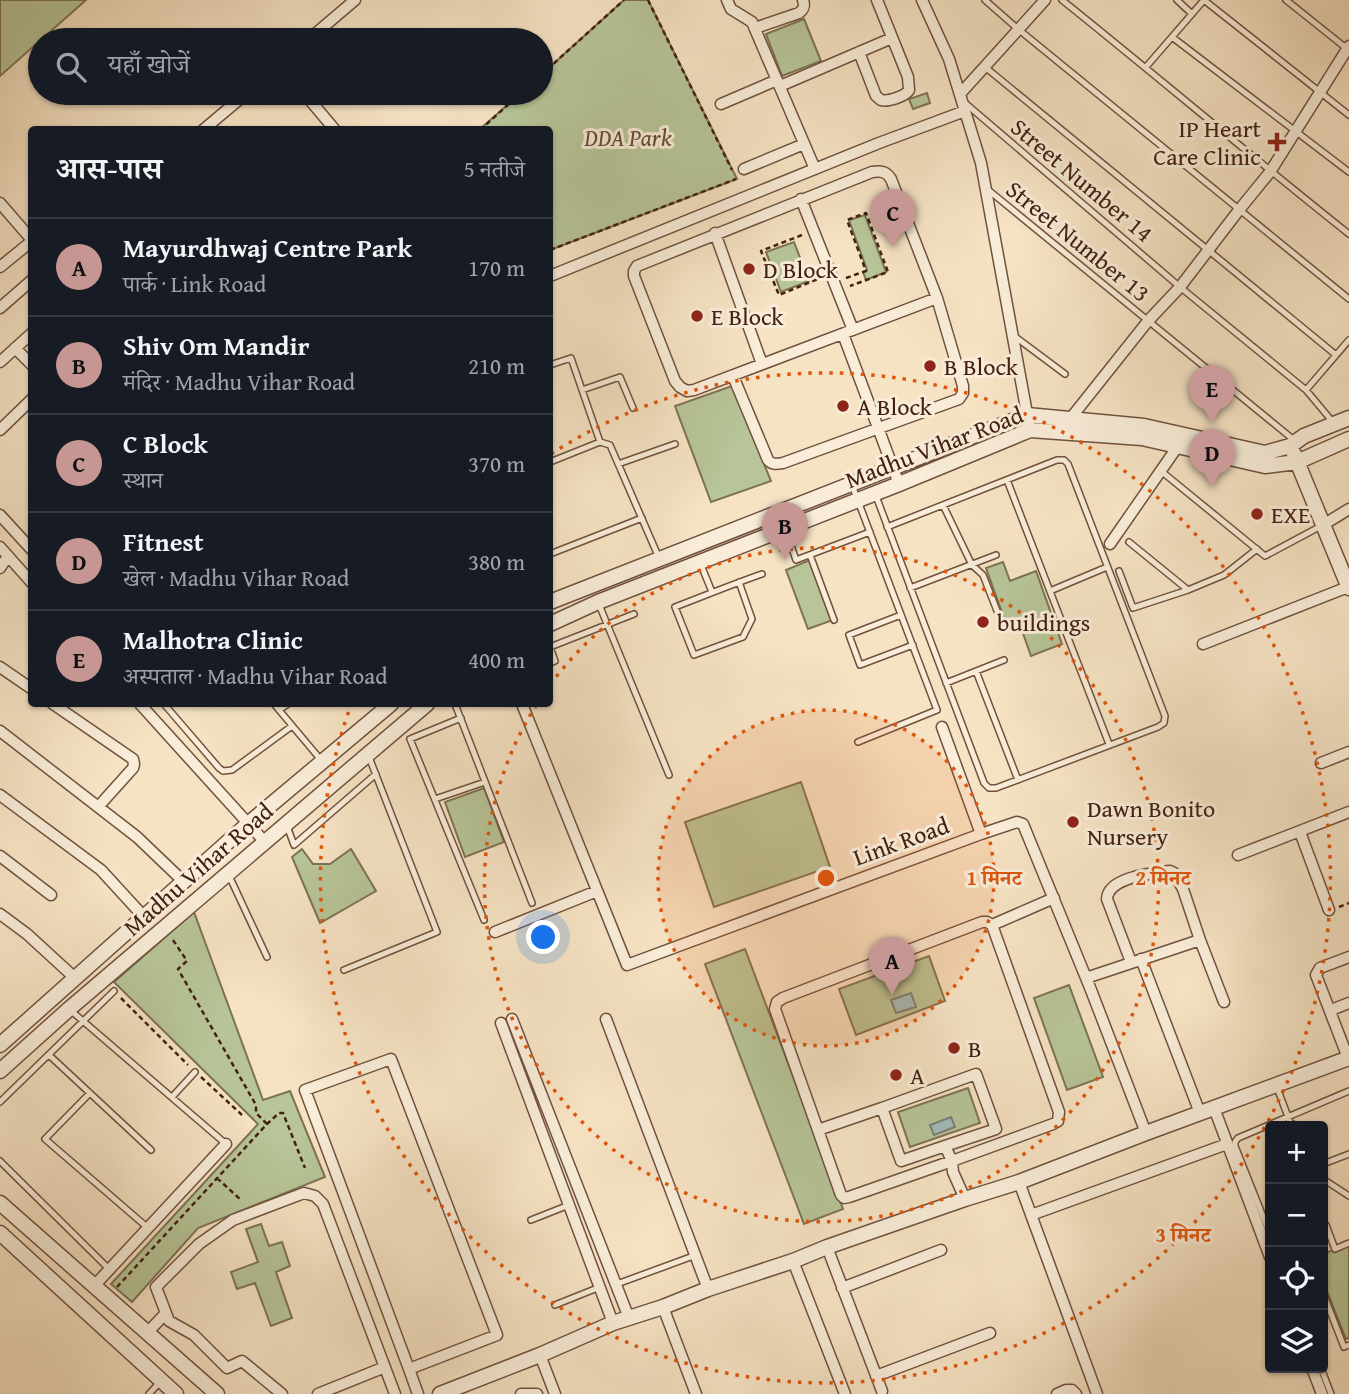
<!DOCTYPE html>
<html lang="hi">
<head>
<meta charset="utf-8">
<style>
  :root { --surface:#171b24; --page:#20242c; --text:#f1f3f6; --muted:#9ea1a6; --line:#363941; --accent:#c59692 }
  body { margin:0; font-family:"Gentium Book Plus","Noto Serif Devanagari",serif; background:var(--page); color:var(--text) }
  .controls { position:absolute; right:21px; bottom:21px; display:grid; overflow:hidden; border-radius:7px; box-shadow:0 2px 5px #0004 }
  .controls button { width:63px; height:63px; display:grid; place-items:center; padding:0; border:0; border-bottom:2px solid var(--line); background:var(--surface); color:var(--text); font:35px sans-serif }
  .you { position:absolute; left:544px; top:938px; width:24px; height:24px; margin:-18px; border:5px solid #fff; border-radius:50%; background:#1a73e8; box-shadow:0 0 0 10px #1a73e833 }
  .badge { display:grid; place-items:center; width:46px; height:46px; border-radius:50%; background:var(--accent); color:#111; font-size:23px; font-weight:700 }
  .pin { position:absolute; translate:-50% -58px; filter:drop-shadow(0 2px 4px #0008) }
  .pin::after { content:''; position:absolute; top:37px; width:24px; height:21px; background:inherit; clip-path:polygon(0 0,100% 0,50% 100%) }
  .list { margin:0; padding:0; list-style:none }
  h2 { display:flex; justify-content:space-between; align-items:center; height:91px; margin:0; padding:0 28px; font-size:30px }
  h2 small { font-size:23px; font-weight:400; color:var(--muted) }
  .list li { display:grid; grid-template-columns:46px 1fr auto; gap:21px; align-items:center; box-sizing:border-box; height:98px; padding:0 28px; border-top:2px solid var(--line) }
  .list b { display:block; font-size:26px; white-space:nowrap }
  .list p { margin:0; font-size:23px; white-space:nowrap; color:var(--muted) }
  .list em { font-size:23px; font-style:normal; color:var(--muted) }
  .icon { flex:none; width:38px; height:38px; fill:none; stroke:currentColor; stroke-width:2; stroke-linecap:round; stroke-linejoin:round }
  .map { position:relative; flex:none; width:1349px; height:1394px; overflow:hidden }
  .search { position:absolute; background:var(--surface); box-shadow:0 2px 5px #0004; left:28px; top:28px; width:525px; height:77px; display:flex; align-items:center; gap:18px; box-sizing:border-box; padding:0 24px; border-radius:38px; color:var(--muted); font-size:26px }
  .panel { position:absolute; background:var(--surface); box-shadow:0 2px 5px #0004; left:28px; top:126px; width:525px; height:581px; border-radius:7px }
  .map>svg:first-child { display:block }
</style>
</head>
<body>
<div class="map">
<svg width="1349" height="1394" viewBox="0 0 1349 1394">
  <rect width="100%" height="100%" fill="#f6e3c4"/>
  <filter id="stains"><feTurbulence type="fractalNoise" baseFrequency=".00286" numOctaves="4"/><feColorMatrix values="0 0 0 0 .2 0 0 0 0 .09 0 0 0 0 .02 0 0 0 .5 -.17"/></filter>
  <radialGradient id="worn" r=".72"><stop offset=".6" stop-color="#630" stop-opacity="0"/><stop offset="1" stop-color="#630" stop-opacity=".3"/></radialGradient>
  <path fill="#b7c598" stroke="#7d7255" stroke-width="2" d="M0,0H86L0,76Z
    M624,0H648L737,179L550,250V130L480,129L521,93H541V75Z
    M804,19L821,61L782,76L766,34Z
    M927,93L930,103L913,109L909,99Z
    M865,215L886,272L866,280L863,272L867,270L849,220Z
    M794,242L809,281L781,292L766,252Z
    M732,386L771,481L711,502L675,406Z
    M810,560L833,620L808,629L786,570Z
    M1003,562L1010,581L1036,571L1062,644L1031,656L1020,625L1008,629L986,568Z
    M801,782L830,867L714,907L685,822Z
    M484,788L504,842L465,857L445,802Z
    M302,849L313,864H330L351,849L376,891L320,923L292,857Z
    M194,912L263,1100L290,1091L325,1177L198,1228L132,1302L111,1284L258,1124L114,982Z
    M745,949L843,1209L804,1224L705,964Z
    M929,956L945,1001L856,1035L839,989Z
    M1069,985L1103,1077L1067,1090L1034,998Z
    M968,1088L980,1123L910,1147L898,1112Z
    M261,1224L269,1246L282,1242L290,1266L276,1272L292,1318L271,1326L255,1283L237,1289L231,1272L258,1262L246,1229Z
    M1349,1244V1338L1346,1339L1323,1281V1254Z"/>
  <path fill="#a0bcbd" stroke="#7b7e79" stroke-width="2" d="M911,993L916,1007L896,1013L891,1000Z
    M951,1117L955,1127L934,1135L930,1125Z"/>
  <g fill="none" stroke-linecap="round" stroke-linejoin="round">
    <defs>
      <path id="service" d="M985,0L1018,29L1349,299
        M1062,0C1158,77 1252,157 1349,234
        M1177,0L1192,14
        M1286,0L1346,48
        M1172,37L1349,172
        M985,67L1336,355
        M1146,67L1204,0L1349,115
        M965,103L1180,287L1306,390L1332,421
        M987,189L1294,440
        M1014,336L1065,374
        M550,365L571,358L600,442L610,445L659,558
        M582,390L620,377L633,408
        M1306,390L1349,340
        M550,462L600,442
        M618,464L675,444
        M1161,471L1265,556L1323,525
        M1007,480L1109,744
        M852,485L937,710L858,742
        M876,496L984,783L989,788H996L1158,727L1164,723L1165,716L1068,464L1064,460H1057L887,527
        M943,505L972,565L983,575L1003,626
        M786,531L796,560L870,532
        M1129,542L1188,590
        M550,554L642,518
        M810,555L834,620
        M701,565L712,592
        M1119,571L1133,608L1188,590L1224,575L1257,549
        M739,582L752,619L743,637L694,655L675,607C704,596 733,584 762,574
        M910,588L996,555
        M1050,591L1107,567
        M598,602L669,775
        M901,615L849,635L860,665L913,645
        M550,663L555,661L550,647L634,614
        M976,671L1018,780
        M946,683L1004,660
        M164,704L219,768L223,771L232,770L292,726
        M274,704L321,760
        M455,704L532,903
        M279,710L288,704
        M461,718L410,739L484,920
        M435,799L485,782
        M287,826L294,845L376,774
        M228,875L232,882L267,957
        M344,970L437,932L369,757
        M69,1009L226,1144
        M49,1055L151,1150
        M1276,1085L1290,1122L1296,1126
        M90,1093L45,1139L148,1228
        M172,1097L195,1072
        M0,1102L114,991
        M0,1161L109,1269
        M1323,1164L1349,1154
        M1323,1179L1349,1196
        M531,1220L569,1205
        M1323,1226L1326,1225L1335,1249L1349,1243
        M1270,1234L1235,1146V1142L1238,1138L1349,1091
        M617,1284L696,1255
        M1323,1293L1344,1347L1349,1345
        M555,1305L600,1287
        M1321,1368L1331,1394
        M149,1394L161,1381"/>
      <path id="minor" d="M727,0L731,9L752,22L815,169
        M922,0L949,59L981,163L1030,430
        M755,28L799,13C804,9 805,6 803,0
        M308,40L355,0
        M859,52L876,96C878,97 879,99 881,100C888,102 906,96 909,90C909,87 908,80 908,77L877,0
        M780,86L892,38
        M304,93L335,130
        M960,94L1045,0
        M721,104L777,80
        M203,130L247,93
        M744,169L804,144
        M801,199L853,330
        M0,203L32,240
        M715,233L762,364
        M0,267L32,241
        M550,276L879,143L965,111
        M0,308L32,280
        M843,334L899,484
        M15,348L32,365
        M0,362L32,333
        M733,376L768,460C772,465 777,464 783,463L959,399L963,393V386L937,298L891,179C886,171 881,171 872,172L637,266L634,271V276L675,381L680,387L687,391L694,390L937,298
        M1070,419L1148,321L1180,287L1239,210L1270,172L1349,46
        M0,430L32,399
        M0,515L32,550
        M1323,525L1349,509
        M1110,544L1178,446
        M0,547L32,583
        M0,568L8,556
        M1203,644L1348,587
        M0,667L32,689
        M53,704L133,759L134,764L133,768L98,807
        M140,704L264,841
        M522,704L627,965L981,834L1017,822L1023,824L1091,990L1146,1133
        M942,727L981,834
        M0,731L137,837L183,881
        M1321,763L1349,752
        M0,795L101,870L144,917
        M1300,832L1329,910
        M1238,855L1349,812
        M0,856L51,895
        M0,914L27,934L75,978
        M992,925L1054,898
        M495,932L597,891
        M1141,959L1200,1113
        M1131,962L1107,899C1108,877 1153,873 1170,871L1174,873L1183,889L1200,940
        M1086,978L1200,940L1224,1002
        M1331,1010L1349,1003
        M512,1019L629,1318
        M606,1019L708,1289
        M501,1023L613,1323
        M1348,1058L1316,975L1320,968L1349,957
        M1214,1108L1270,1257
        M818,1130L882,1108
        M945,1146L901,1161L882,1108L976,1074L996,1129L945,1146L952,1161L1053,1124L1058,1121L1059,1112L992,925L987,922H982L783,998L777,1002L775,1009L841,1195L844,1198L849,1197L952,1161L953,1172L965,1199
        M1019,1182L1097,1394
        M1031,1215L1227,1144
        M827,1247L882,1391
        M793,1261L845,1394
        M94,1286L226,1144
        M842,1288L941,1250
        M663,1307L696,1394
        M147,1333L166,1313
        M540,1355L555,1394
        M1312,1368L1322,1394
        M409,1369L497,1335L391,1059L305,1090L409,1369L418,1394
        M876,1376L990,1333
        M282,1394L242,1361L227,1368L194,1335L169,1321L156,1287L199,1244L233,1220L304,1193L315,1196L323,1204L395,1394
        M318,1394L385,1367
        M521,1394H537
        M1057,1394L1066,1390H1072L1076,1394"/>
      <path id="tertiary" d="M1294,454L1349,588
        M550,602L1027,415L1144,426L1265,453L1290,446L1304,436L1349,418
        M550,624L598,602L899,484L1030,430L1142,438L1265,466L1297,462L1349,439
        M0,1045L248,824L391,704
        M0,1071L69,1009L427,704
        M0,1203L217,1394
        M0,1233L176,1394
        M440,1394L540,1355L613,1323L663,1307L708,1289L793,1261L827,1247L965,1199L1019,1182L1146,1133L1349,1058"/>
    </defs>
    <use href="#service" stroke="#70513e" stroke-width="8"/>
    <use href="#minor" stroke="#70513e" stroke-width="13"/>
    <use href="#tertiary" stroke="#70513e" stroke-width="17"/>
    <path stroke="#432012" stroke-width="2.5" stroke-dasharray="5 3.5" stroke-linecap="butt" d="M648,0L732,170
      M541,75L624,0
      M480,130L521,93
      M802,235L761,251L779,295L820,278
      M550,250L736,179
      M846,278L866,271L847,220L866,213L888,272L850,286
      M1339,907L1349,903
      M173,940L187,961L178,969L256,1105V1113L267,1124
      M121,998L188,1065
      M201,1077L242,1115
      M217,1178L242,1201
      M117,1287L267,1124L279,1113H283L305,1168"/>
    <use href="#service" stroke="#f9edd9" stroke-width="5"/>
    <use href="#minor" stroke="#f9edd9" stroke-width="10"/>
    <use href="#tertiary" stroke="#f9edd9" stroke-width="14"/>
  </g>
  <circle cx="826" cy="878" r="168" fill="#e0560c" fill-opacity=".12"/>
  <g fill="none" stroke="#e0560c" stroke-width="3.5" stroke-dasharray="3.5 7">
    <circle cx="826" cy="878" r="168"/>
    <path d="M550 685A337 337 0 1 1 537 704"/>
    <path d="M551 454A505 505 0 1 1 351 705"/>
  </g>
  <g fill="#8f2418" stroke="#f9edd9" stroke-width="2.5">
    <path d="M1273.5 131.5h7v7h7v7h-7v7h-7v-7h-7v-7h7z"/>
    <circle cx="749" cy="269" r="7"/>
    <circle cx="697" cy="316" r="7"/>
    <circle cx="930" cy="366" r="7"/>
    <circle cx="843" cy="406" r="7"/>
    <circle cx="1257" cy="514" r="7"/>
    <circle cx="983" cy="622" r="7"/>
    <circle cx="1073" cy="822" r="7"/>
    <circle cx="954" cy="1048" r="7"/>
    <circle cx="896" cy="1075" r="7"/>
  </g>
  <g text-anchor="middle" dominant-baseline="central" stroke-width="6" stroke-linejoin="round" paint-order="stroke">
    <g font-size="24" fill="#432012" stroke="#f9edd9" text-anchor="start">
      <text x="1261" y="128" text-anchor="end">IP Heart<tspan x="1261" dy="28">Care Clinic</tspan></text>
      <text x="763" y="269">D Block</text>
      <text x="711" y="316">E Block</text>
      <text x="944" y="366">B Block</text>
      <text x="857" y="406">A Block</text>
      <text x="1271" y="514">EXE</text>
      <text x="997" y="622">buildings</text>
      <text x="1087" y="808">Dawn Bonito<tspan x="1087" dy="28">Nursery</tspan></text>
      <text x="968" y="1048">B</text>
      <text x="910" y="1075">A</text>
    </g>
    <g font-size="24" font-style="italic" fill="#604934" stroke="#f9edd9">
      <text x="628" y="137">DDA Park</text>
    </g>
    <g font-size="24" fill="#432012" stroke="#f9edd9">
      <text transform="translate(1082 180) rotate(40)">Street Number 14</text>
      <text transform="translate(1078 241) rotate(39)">Street Number 13</text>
      <text transform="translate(934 447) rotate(-21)">Madhu Vihar Road</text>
      <text transform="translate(901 841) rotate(-20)">Link Road</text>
      <text transform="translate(198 869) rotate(-41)">Madhu Vihar Road</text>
    </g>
  </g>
  <circle cx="826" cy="878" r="10" fill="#e0560c" stroke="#f9edd9" stroke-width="3.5"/>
  <g font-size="21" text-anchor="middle" font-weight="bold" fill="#e0560c" stroke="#f9edd9" stroke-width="6" stroke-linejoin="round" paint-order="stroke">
    <text x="994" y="885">1 मिनट</text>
    <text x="1163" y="885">2 मिनट</text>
    <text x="1183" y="1242">3 मिनट</text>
  </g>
  <rect width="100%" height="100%" filter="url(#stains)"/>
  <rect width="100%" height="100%" fill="url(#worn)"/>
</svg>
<div class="controls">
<button>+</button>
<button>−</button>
<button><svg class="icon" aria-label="locate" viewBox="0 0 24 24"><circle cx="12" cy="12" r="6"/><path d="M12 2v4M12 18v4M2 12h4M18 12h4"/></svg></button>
<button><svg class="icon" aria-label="layers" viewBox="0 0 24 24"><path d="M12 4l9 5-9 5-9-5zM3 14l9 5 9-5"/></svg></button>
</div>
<div class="you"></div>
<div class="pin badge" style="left:892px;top:995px">A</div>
<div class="pin badge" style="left:785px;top:560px">B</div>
<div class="pin badge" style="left:893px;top:247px">C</div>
<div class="pin badge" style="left:1212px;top:487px">D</div>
<div class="pin badge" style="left:1212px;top:423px">E</div>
<div class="search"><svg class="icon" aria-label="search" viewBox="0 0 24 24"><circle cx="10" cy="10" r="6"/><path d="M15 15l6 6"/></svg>यहाँ खोजें</div>
<section class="panel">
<h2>आस-पास<small>5 नतीजे</small></h2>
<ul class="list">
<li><span class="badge">A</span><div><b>Mayurdhwaj Centre Park</b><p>पार्क · Link Road</p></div><em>170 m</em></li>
<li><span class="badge">B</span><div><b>Shiv Om Mandir</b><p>मंदिर · Madhu Vihar Road</p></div><em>210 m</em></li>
<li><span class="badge">C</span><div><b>C Block</b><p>स्थान</p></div><em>370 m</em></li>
<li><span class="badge">D</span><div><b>Fitnest</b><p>खेल · Madhu Vihar Road</p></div><em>380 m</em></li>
<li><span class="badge">E</span><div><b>Malhotra Clinic</b><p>अस्पताल · Madhu Vihar Road</p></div><em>400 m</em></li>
</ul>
</section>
</div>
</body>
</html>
